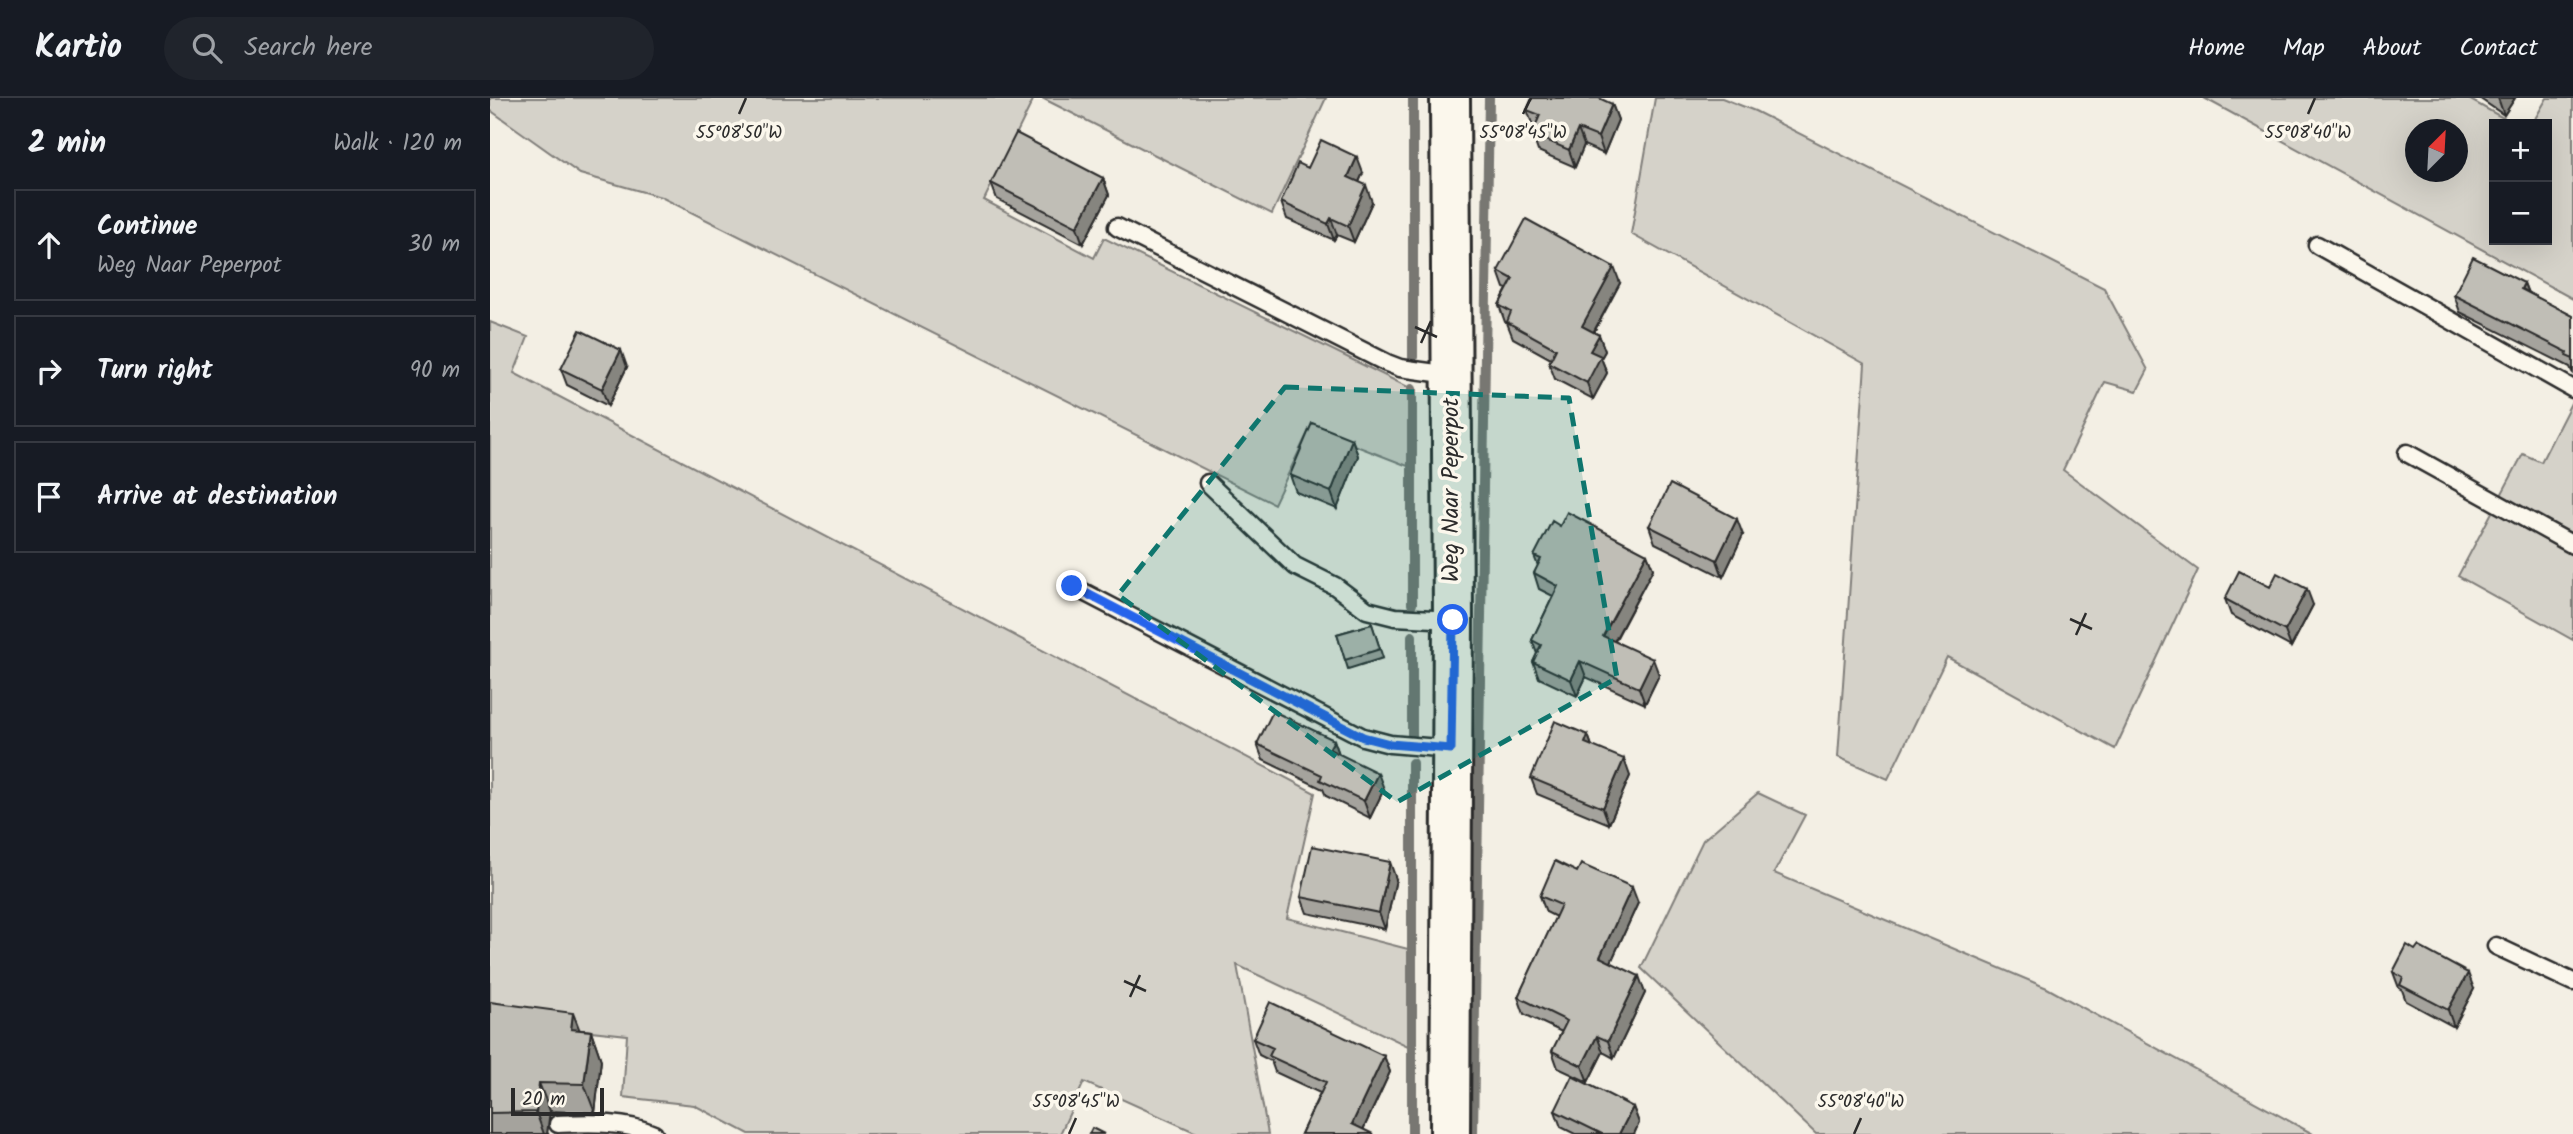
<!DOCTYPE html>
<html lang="en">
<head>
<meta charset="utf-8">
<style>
  :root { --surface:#171b24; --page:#20242c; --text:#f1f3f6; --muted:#9ea1a6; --line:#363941 }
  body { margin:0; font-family:Kalam,sans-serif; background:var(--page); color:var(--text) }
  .controls { position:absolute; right:21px; top:21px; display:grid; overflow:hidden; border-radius:0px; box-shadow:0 7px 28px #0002 }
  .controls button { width:63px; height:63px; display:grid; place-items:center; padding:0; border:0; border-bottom:2px solid var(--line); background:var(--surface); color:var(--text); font:35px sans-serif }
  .compass { position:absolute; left:1915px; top:21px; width:63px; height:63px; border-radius:50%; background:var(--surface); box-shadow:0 7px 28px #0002; rotate:24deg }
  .scale { position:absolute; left:21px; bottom:18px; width:93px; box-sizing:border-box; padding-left:7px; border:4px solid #2b2b2b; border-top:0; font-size:19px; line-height:24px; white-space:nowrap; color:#2b2b2b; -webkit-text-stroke:5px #fbf7ec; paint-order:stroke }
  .stop { position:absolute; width:21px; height:21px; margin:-16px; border:5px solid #2563eb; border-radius:50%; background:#fff }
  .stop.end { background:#2563eb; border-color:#fff; box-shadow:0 2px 7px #0008 }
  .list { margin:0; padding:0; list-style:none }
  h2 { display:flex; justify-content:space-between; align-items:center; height:91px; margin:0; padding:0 28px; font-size:30px }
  h2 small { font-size:23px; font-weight:400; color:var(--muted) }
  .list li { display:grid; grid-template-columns:46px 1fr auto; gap:21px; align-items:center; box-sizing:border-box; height:112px; margin:0 14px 14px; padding:0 14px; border:2px solid var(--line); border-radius:0px }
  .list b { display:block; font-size:26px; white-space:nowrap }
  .list p { margin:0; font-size:23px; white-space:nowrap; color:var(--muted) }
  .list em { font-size:23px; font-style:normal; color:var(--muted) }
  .icon { flex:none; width:38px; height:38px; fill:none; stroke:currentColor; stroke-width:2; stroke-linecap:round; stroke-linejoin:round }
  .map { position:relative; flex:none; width:2083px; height:1036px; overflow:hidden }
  header { display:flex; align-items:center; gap:42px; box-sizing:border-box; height:98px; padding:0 35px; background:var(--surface); border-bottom:2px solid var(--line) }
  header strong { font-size:33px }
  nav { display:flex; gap:38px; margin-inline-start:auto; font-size:24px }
  .search { width:490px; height:63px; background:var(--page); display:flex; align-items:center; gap:18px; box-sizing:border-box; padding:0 24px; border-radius:38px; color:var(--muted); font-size:26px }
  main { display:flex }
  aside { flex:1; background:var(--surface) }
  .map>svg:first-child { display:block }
</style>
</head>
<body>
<header>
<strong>Kartio</strong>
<div class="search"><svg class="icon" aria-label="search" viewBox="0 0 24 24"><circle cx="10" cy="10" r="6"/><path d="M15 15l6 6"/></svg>Search here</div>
<nav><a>Home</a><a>Map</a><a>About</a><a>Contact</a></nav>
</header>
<main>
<aside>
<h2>2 min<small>Walk · 120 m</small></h2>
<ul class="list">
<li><svg class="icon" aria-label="ahead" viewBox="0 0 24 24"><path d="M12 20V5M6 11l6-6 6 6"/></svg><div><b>Continue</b><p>Weg Naar Peperpot</p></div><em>30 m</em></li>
<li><svg class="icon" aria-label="right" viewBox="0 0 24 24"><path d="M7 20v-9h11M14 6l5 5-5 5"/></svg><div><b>Turn right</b></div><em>90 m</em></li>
<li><svg class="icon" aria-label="arrive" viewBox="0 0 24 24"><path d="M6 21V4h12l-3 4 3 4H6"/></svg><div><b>Arrive at destination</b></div></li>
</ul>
</aside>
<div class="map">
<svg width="2083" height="1036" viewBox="0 0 2083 1036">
  <rect width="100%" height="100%" fill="#f3efe4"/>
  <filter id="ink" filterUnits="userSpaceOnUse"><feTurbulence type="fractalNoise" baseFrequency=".0143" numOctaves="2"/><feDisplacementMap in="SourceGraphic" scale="14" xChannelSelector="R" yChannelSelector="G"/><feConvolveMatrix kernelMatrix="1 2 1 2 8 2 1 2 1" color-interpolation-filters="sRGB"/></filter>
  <g filter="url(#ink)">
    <path fill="#d5d2c9" stroke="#807e7a" stroke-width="2" fill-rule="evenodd" d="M0,0H544L494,102L604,160L614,140L922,291L923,370L820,330L784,406L171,99L90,76L0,12Z
      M552,0H836L782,116Z
      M1165,0H1232L1265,13L1614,190L1658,272L1647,293L1615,284L1573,372L1708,472L1625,651L1457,559L1398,681L1348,659L1375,266L1141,136Z
      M1714,0H1977L2024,26H2004V142H2057V26H2042L2057,0H2083V201ZM1926,32H1968V74H1926Z
      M0,224L38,239L24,275L825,695L797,820L922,852V950L747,867L778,1036H709L594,984L570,1036H259L204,1007L133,999L137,937L0,922Z
      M2081,305L2083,306V542L1968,478L2033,356L2051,364Z
      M1268,695L1315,717L1284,775L1557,890L1823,1036H1326L1151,870L1213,742Z"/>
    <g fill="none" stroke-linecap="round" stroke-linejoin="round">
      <path stroke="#787772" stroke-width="10" d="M923,259V0
        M922,506V291
        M922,640V538
        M922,1036V665
        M983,1036L999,0"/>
      <defs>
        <path id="service" d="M627,129L897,265L910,270L961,277
          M1827,147L2083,291
          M1917,355L2083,447
          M718,385L805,468L845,488L877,512L905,519L963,522
          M582,488L873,639L900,646L961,651
          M2006,848L2083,884
          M68,1026C99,1025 135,1023 164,1036"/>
        <path id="tertiary" d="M960,0L963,522L960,1036"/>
      </defs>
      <use href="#service" stroke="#2b2b2b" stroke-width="21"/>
      <use href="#tertiary" stroke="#2b2b2b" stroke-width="44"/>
      <use href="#service" stroke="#fbf7ec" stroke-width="16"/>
      <use href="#tertiary" stroke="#fbf7ec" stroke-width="38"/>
    </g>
    <path fill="#a5a39d" stroke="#2b2b2b" stroke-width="2" d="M1989,0H2025L2014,17Z
      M1122,6L1128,22L1114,56L1094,47L1085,69L1048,53L1042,36L1045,29L1043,28L1037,12Z
      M818,70L873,75L869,84L882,104L864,144L847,137L844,142L797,121L791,104Z
      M613,80L619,97L593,146L507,101L501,85Z
      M1008,173L1130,185L1104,234L1109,237L1115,253L1111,260L1117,275L1103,301L1065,281L1059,265L1061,261L1023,240L1017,225L1015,224L1009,207L1017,191L1014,190Z
      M2034,185L2038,195L2083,218V275L2082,274L2080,269L1970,214L1964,197Z
      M137,269L118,308L77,287L71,271Z
      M862,341L868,358L847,411L806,394L800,377Z
      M1070,428L1157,456L1163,471L1125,543L1169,577L1155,606L1096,579L1087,598L1049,580L1043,564L1047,556L1042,542L1063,498L1049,491L1044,475L1048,468L1044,458Z
      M1159,428L1253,437L1233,479L1165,445Z
      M1780,489L1823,507L1801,549L1741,517L1735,501Z
      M882,526L893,560L858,571L847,536Z
      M1098,637L1102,648L1140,678L1119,726L1047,696L1041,680Z
      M844,642L849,656L894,691L880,720L836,698L833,691L773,662L767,646Z
      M906,781L895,831L817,815L811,799Z
      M1050,798L1148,805L1121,864L1155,895L1124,960L1113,954L1098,984L1068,970L1062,953L1072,934L1034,916L1028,899L1066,819L1056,814Z
      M1903,874L1984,891L1964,929L1916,903L1912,892L1909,890Z
      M0,904L89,932L101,933L111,962L105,1015L60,1013L57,1035L59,1036H0Z
      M763,941L894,958L900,974L873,1032L811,1036L830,995L785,974L781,963L769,957Z
      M1143,1009L1149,1025L1144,1036H1085L1071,1029L1065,1013Z"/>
    <path fill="#86857f" stroke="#2b2b2b" stroke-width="2" d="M2008,0H2025L2014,17Z
      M1122,6L1128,22L1114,56L1108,39Z
      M1088,31L1094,47L1085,69L1079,52Z
      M867,59L873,75L864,95L858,79Z
      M613,80L619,97L593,146L587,129Z
      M876,87L882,104L864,144L858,128Z
      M841,120L847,137L844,142L838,126Z
      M1124,169L1130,185L1098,244L1092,228Z
      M2034,185L2040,201L2031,191Z
      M1109,237L1115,253L1111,260L1117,275L1103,301L1097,285L1100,253Z
      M131,252L137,269L118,308L112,291Z
      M862,341L868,358L847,411L841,394Z
      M1247,421L1253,437L1233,479L1227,462Z
      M1157,456L1163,471L1119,553L1113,538Z
      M1817,491L1823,507L1801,549L1795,533Z
      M1163,561L1169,577L1155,606L1149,590Z
      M1090,563L1096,579L1087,598L1081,582Z
      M1098,637L1104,654L1095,645Z
      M844,642L850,659L839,651Z
      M1134,661L1140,678L1119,726L1113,710Z
      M888,675L894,691L880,720L874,703Z
      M900,764L906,781L895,831L889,815Z
      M1142,789L1148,805L1116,875L1110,859Z
      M1978,875L1984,891L1964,929L1958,912Z
      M1149,878L1155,895L1124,960L1118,943Z
      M83,915L94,943L81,931Z
      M101,933L111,962L105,1015L94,986Z
      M1107,938L1113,954L1098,984L1092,968Z
      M894,958L900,974L871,1036L862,1026Z
      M49,985L60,1013L57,1036H54L46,1014Z
      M1143,1009L1149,1025L1144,1036H1129Z"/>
    <path fill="#c0beb6" stroke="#2b2b2b" stroke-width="2" d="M1042,0H1109L1122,6L1108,39L1088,31L1079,52L1042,36L1050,17L1037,12Z
      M526,35L613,80L587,129L501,85Z
      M831,42L867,59L858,79L876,87L858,128L841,120L838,126L791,104L808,65L818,70Z
      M1036,121L1124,169L1092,228L1109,237L1100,253L1111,258L1097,285L1059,265L1066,251L1017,224L1021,214L1009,207L1023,181L1008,173Z
      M1983,159L2034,185L2031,191L2083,218V261L2076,258L2077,254L1964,197Z
      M90,232L131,252L112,291L71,271Z
      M822,325L862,341L841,394L800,377Z
      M1180,386L1247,421L1227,462L1159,428Z
      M1077,414L1157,456L1113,538L1163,561L1149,590L1090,563L1081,582L1043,564L1051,547L1042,542L1068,488L1044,475L1051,461L1044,458L1062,423L1070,428Z
      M1749,473L1780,489L1787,475L1817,491L1795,533L1735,501Z
      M882,526L890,551L855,562L847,536Z
      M783,613L844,642L839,651L888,675L874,703L830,682L832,677L767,646Z
      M1065,623L1098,637L1095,645L1134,661L1113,710L1041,680Z
      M822,748L900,764L889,815L811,799Z
      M1065,763L1087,774L1091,766L1142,789L1110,859L1149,878L1118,943L1107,938L1092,968L1062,953L1077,923L1028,899L1071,807L1050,798Z
      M1917,847L1925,852L1928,848L1978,875L1958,912L1910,887L1913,880L1903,874Z
      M0,904L83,915L81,931L101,933L94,986L49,985L46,1014L0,1015Z
      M780,904L894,958L862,1026L883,1036H811L836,984L779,958L783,950L763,941Z
      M1082,978L1143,1009L1129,1036H1112L1065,1013Z
      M602,1030L614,1036H599Z"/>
  </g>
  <g fill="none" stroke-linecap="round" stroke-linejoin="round" filter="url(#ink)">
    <path stroke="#2563eb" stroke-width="9" d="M582,488L873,639L900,646L961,651L963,522"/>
  </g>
  <path fill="#0f766e" fill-opacity="0.2" stroke="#0f766e" stroke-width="5" stroke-dasharray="14 9" stroke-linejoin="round" d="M795,289L1079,300L1127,580L907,704L628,497Z"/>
  <path fill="none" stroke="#2b2b2b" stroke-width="2.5" d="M249,16L256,0M1033,16L1041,0M1818,16L1825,0M925,229L947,239M931,245L941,223M1580,521L1602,531M1586,537L1596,515M634,883L656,893M640,899L650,877M579,1036L586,1020M1364,1036L1371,1020"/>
  <g text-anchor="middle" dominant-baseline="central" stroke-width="7" stroke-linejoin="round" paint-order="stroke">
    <g font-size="23" fill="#2b2b2b" stroke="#fbf7ec">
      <text transform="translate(962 392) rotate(-90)">Weg Naar Peperpot</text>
    </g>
  </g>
  <g font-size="18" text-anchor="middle" fill="#2b2b2b" stroke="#fbf7ec" stroke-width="7" stroke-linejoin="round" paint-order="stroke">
    <text x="249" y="40">55°08'50"W</text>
    <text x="1033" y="40">55°08'45"W</text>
    <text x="1818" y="40">55°08'40"W</text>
    <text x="586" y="1009">55°08'45"W</text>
    <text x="1371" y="1009">55°08'40"W</text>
  </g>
</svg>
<div class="controls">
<button>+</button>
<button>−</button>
</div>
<svg class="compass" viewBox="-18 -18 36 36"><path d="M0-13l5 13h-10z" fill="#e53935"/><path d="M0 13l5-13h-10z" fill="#9ea1a6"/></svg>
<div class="scale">20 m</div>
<div class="stop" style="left:963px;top:522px"></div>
<div class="stop end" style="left:582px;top:488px"></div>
</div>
</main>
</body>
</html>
